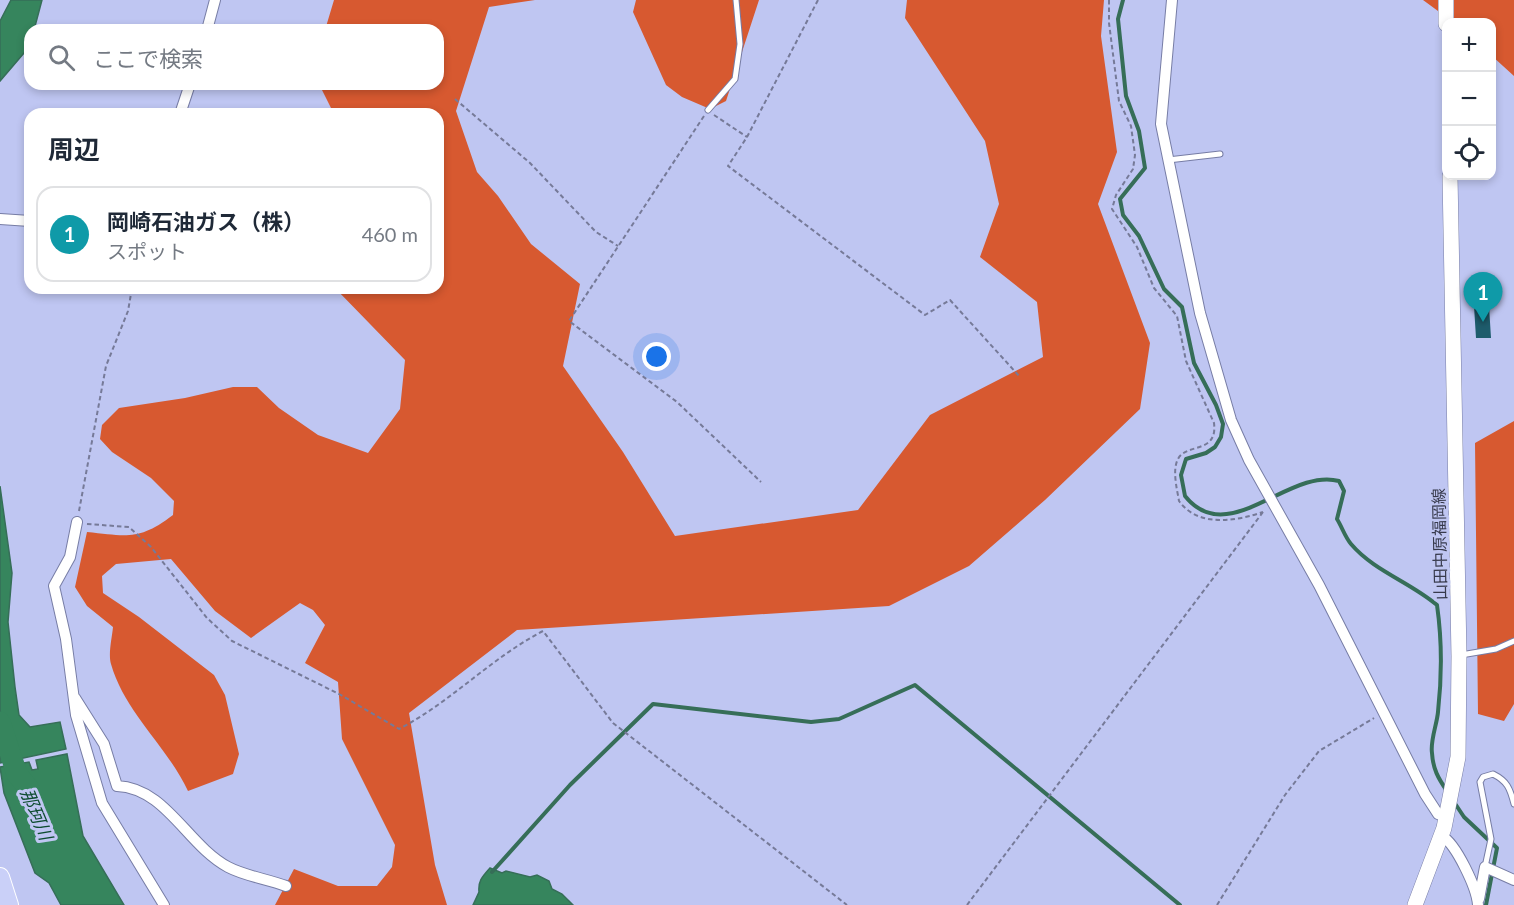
<!DOCTYPE html>
<html lang="ja">
<head>
<meta charset="utf-8">
<style>
  :root { --surface:#fff; --page:#f2f2f3; --text:#1f2937; --muted:#747a83; --line:#e0e1e3; --accent:#675d29 }
  body { margin:0; font-family:Lato,"Noto Sans JP",sans-serif; background:var(--page); color:var(--text) }
  .controls { position:absolute; right:18px; top:18px; display:grid; overflow:hidden; border-radius:12px; box-shadow:0 3px 9px #0003 }
  .controls button { width:54px; height:54px; display:grid; place-items:center; padding:0; border:0; border-bottom:2px solid var(--line); background:var(--surface); color:var(--text); font:30px sans-serif }
  .you { position:absolute; left:657px; top:357px; width:21px; height:21px; margin:-15px; border:4px solid #fff; border-radius:50%; background:#1a73e8; box-shadow:0 0 0 9px #1a73e833 }
  .badge { display:grid; place-items:center; width:39px; height:39px; border-radius:50%; background:var(--accent); color:#fff; font-size:20px; font-weight:700 }
  .pin { position:absolute; translate:-50% -50px; filter:drop-shadow(0 2px 3px #0008) }
  .pin::after { content:''; position:absolute; top:32px; width:21px; height:18px; background:inherit; clip-path:polygon(0 0,100% 0,50% 100%) }
  .list { margin:0; padding:0; list-style:none }
  h2 { display:flex; justify-content:space-between; align-items:center; height:78px; margin:0; padding:0 24px; font-size:26px }
  h2 small { font-size:20px; font-weight:400; color:var(--muted) }
  .list li { display:grid; grid-template-columns:39px 1fr auto; gap:18px; align-items:center; box-sizing:border-box; height:96px; margin:0 12px 12px; padding:0 12px; border:2px solid var(--line); border-radius:18px }
  .list b { display:block; font-size:22px; white-space:nowrap }
  .list p { margin:0; font-size:20px; white-space:nowrap; color:var(--muted) }
  .list em { font-size:20px; font-style:normal; color:var(--muted) }
  .icon { flex:none; width:33px; height:33px; fill:none; stroke:currentColor; stroke-width:2; stroke-linecap:round; stroke-linejoin:round }
  .map { position:relative; flex:none; width:1514px; height:905px; overflow:hidden }
  .search { position:absolute; background:var(--surface); box-shadow:0 3px 9px #0003; left:24px; top:24px; width:420px; height:66px; display:flex; align-items:center; gap:15px; box-sizing:border-box; padding:0 21px; border-radius:18px; color:var(--muted); font-size:22px }
  .panel { position:absolute; background:var(--surface); box-shadow:0 3px 9px #0003; left:24px; top:108px; width:420px; height:186px; border-radius:18px }
  .map>svg:first-child { display:block }
</style>
</head>
<body>
<div class="map">
<svg width="1514" height="905" viewBox="0 0 1514 905">
  <rect width="100%" height="100%" fill="#bfc6f2"/>
  <path fill="#d75930" d="M334,0H535L489,7L456,111L477,172L498,196L531,244L580,284L563,366L623,452L675,536L858,510L930,415L1043,357L1037,302L980,257L999,204L985,141L905,18L907,0H1104L1101,36L1117,152L1098,204L1150,343L1140,409L1045,500L969,566L889,606L517,630L409,713L435,865L447,905H275L294,869L338,886H377L392,867L395,845L342,739L338,682L305,663L325,625L313,610L300,603L251,638L215,611L171,559L116,564L102,576L103,593L139,617L214,675L225,695L239,754L233,774L188,791C167,746 125,713 111,664C108,654 112,638 113,627L87,606L75,587L87,532C127,536 139,541 173,515L174,501L151,478L112,452L100,439L102,425L119,408L185,398L233,387H257L279,408L318,435L368,453L400,409L405,360L335,288H438V114H334L319,84H438V30H325Z
    M636,0H759L726,101L710,109L682,97L666,85L633,12Z
    M1423,0H1514V76L1492,56V22H1453Z
    M1514,421V704L1504,721L1478,714L1475,443Z"/>
  <path fill="#36855d" stroke="#366e58" stroke-width="1.5" d="M11,0H42L34,30H30V46L0,81V21Z
    M0,486L12,573L8,622L15,687L19,715L30,727L60,722L66,749L0,763Z
    M67,754L83,836L124,905H61L49,883L35,873L4,793L0,767L29,762L32,770L38,769L36,760Z
    M490,868L502,873L506,871L530,877L537,875L549,881L552,889L562,894L573,905H473L479,892C478,881 482,877 490,868Z"/>
  <g fill="none" stroke-linecap="round" stroke-linejoin="round">
    <path stroke="#366e58" stroke-width="4" d="M1123,0L1118,19L1126,96L1139,131L1145,168L1120,199L1123,215L1139,236L1164,289L1182,307L1194,363L1216,405L1223,424L1221,437L1215,447L1206,453L1186,459L1181,475L1185,496C1228,550 1289,467 1339,481L1344,491L1337,519C1342,527 1345,537 1351,544C1374,571 1410,582 1437,605C1442,640 1442,676 1438,712C1437,724 1430,741 1432,753C1433,769 1438,778 1447,791
      M1454,802L1464,817L1497,848L1486,905
      M492,872L570,785L653,704L811,722L839,719L915,685L1180,905"/>
    <path stroke="#36855d" stroke-width="21" d="M0,722L17,774L29,789"/>
  </g>
  <path fill="#1e5c6c" d="M1474,306H1489L1491,338H1476Z"/>
  <g fill="none" stroke-linecap="round" stroke-linejoin="round">
    <defs>
      <path id="service" d="M708,110L735,79L740,44L736,0
        M1168,160L1220,154
        M1461,655L1496,649L1514,641
        M1485,867L1491,839L1480,782L1483,777L1493,774C1507,781 1510,788 1514,804"/>
      <path id="minor" d="M1172,0L1161,124L1200,313L1231,420L1249,460L1319,585L1425,794L1438,814L1446,817
        M207,30L215,0
        M180,114L190,84
        M0,219L30,221
        M77,522L70,557L54,586L66,639L76,715L102,803L164,905
        M75,698L104,744L117,786C166,788 187,845 228,867C245,876 267,879 286,886
        M1442,836C1456,844 1477,888 1478,905
        M1479,899L1485,867L1514,880"/>
      <path id="secondary" d="M1446,0V24
        M1415,905L1444,828L1458,757L1459,656L1450,176"/>
      <path id="trunk" d="M0,877L9,905"/>
    </defs>
    <use href="#service" stroke="#777da5" stroke-width="7"/>
    <use href="#minor" stroke="#777da5" stroke-width="12"/>
    <use href="#secondary" stroke="#777da5" stroke-width="16"/>
    <use href="#trunk" stroke="#fff" stroke-width="20"/>
    <path stroke="#767a98" stroke-width="2" stroke-dasharray="4.5 3" stroke-linecap="butt" d="M818,0L747,137L728,166L925,315L950,300L1020,377
      M1109,0V23L1119,101L1131,126L1135,155L1133,169L1116,195L1112,209L1137,247L1154,288L1177,316L1186,361L1214,423C1218,454 1186,443 1178,459C1172,470 1177,489 1179,501C1198,528 1237,521 1263,512
      M455,99L530,163L596,232L618,246
      M714,115L747,137
      M704,116L569,321L677,402L761,482
      M79,511L106,366L128,311L132,288
      M87,524L129,527L151,547L207,618L232,641L339,694L399,729C451,702 491,658 543,631L613,723L847,905
      M967,905L1263,512
      M1217,905L1285,795L1319,751L1374,718"/>
    <use href="#service" stroke="#fff" stroke-width="5"/>
    <use href="#minor" stroke="#fff" stroke-width="10"/>
    <use href="#secondary" stroke="#fff" stroke-width="15"/>
    <use href="#trunk" stroke="#cad0f8" stroke-width="18"/>
  </g>
  <g text-anchor="middle" dominant-baseline="central" stroke-width="6" stroke-linejoin="round" paint-order="stroke">
    <g font-size="16" fill="#373a4c" stroke="#bfc6f2">
      <text transform="translate(1439 544) rotate(-91)">山田中原福岡線</text>
    </g>
    <g font-size="18" font-style="italic" fill="#0e4c30" stroke="#bfc6f2">
      <text transform="translate(37 814) rotate(67)">那珂川</text>
    </g>
  </g>
</svg>
<div class="controls">
<button>+</button>
<button>−</button>
<button><svg class="icon" aria-label="locate" viewBox="0 0 24 24"><circle cx="12" cy="12" r="6"/><path d="M12 2v4M12 18v4M2 12h4M18 12h4"/></svg></button>
</div>
<div class="you"></div>
<div class="pin badge" style="left:1483px;top:322px;background:#0f9aa8">1</div>
<div class="search"><svg class="icon" aria-label="search" viewBox="0 0 24 24"><circle cx="10" cy="10" r="6"/><path d="M15 15l6 6"/></svg>ここで検索</div>
<section class="panel">
<h2>周辺<small></small></h2>
<ul class="list">
<li><span class="badge" style="background:#0f9aa8">1</span><div><b>岡崎石油ガス（株）</b><p>スポット</p></div><em>460 m</em></li>
</ul>
</section>
</div>
</body>
</html>
